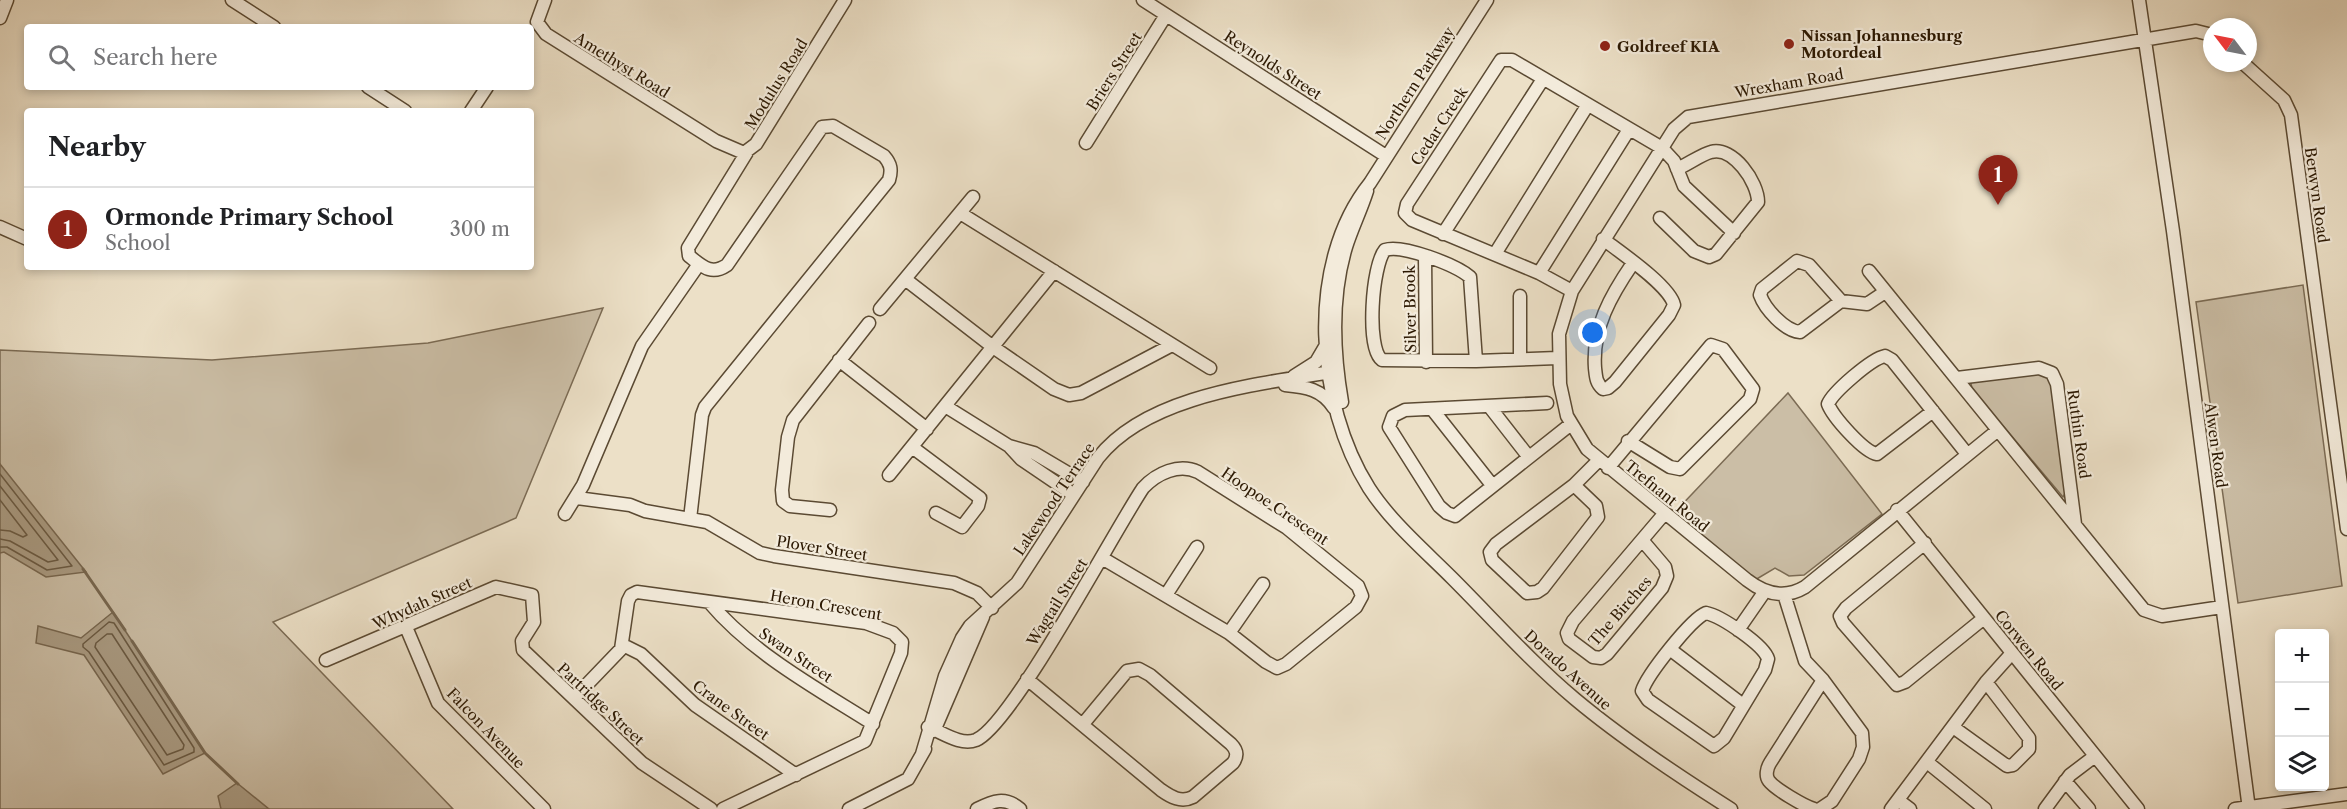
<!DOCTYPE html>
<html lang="en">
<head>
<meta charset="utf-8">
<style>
  :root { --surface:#fff; --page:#f6f6f6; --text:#202124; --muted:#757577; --line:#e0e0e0; --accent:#8f2418 }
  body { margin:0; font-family:"Libre Caslon Text",serif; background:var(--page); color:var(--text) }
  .controls { position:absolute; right:18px; bottom:18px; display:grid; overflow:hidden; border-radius:6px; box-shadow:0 3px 9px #0003 }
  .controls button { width:54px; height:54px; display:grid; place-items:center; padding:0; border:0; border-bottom:2px solid var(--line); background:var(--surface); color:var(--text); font:30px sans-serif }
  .compass { position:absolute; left:2203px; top:18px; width:54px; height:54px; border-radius:50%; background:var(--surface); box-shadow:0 3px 9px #0003; rotate:302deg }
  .you { position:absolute; left:1593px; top:333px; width:21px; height:21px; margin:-15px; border:4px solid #fff; border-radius:50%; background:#1a73e8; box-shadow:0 0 0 9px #1a73e833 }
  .badge { display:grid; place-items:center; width:39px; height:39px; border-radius:50%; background:var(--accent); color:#fff; font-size:20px; font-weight:700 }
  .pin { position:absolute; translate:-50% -50px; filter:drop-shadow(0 2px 3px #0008) }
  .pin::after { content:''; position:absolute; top:32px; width:21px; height:18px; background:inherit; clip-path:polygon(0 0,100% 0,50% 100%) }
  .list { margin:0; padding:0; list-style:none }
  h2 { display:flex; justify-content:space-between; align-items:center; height:78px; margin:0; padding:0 24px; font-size:26px }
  h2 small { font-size:20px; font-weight:400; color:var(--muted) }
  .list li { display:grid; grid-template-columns:39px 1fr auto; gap:18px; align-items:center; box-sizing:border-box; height:84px; padding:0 24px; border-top:2px solid var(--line) }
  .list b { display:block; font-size:22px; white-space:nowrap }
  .list p { margin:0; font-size:20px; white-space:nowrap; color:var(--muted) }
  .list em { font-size:20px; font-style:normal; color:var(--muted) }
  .icon { flex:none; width:33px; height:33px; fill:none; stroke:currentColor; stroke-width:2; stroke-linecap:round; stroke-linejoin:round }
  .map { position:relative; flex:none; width:2347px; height:809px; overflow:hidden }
  .search { position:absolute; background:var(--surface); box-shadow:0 3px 9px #0003; left:24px; top:24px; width:510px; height:66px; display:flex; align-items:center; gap:15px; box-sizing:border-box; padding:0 21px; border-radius:6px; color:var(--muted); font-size:22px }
  .panel { position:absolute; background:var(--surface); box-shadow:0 3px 9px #0003; left:24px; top:108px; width:510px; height:162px; border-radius:6px }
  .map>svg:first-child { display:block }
</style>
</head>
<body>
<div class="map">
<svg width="2347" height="809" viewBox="0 0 2347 809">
  <rect width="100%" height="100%" fill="#ece0c7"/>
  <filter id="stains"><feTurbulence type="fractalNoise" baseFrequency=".00333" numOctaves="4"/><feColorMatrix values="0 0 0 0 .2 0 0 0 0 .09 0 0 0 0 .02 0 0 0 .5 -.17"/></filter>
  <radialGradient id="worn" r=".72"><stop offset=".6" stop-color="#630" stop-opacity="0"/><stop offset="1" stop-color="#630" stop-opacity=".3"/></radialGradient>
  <path fill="#cbbea6" stroke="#7b6b54" stroke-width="1.5" d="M2303,285L2342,586L2238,603L2196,302Z
    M603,308L516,518L273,622L453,809H0V350L212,360L428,343Z
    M2043,372L2052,383L2066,492L2063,497L1972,389L1971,383L1973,380Z
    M1788,393L1882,514L1804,575L1789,576L1775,568L1755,580L1674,513Z"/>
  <path fill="#aa9c84" stroke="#776750" stroke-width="1.5" d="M0,464L86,572L46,577L4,552L0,553Z
    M113,612L205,753L163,774L84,655L36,643L38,626L81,638Z
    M237,783L269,809H221L218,796Z"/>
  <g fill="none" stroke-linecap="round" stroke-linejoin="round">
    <path stroke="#6a5a43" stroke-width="1.5" d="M0,474L72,566L47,570L7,547H0
      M0,486L58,560L48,562L10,541L0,539
      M0,500L27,535L23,537L10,531L0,530
      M109,622L114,623L194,748V752L164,765L89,652L83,647V644Z
      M107,634H112L184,745L183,749L167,755L95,647L96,643Z"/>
    <path stroke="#776750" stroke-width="3" d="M83,569L125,630
      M132,641L205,753L238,784"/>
    <defs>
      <path id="minor" d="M232,0L274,27
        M545,0L537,22L546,34L716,141L744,153L756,144L845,0
        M1143,0L1386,156
        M1487,0L1370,183C1305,264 1316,404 1369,488C1391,522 1424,550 1452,578C1493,619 1531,662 1575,699C1624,740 1677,775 1731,809
        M2139,0L2173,231L2249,809
        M0,18L7,0
        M2243,63L2284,100L2291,115L2347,529
        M368,87L405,111
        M471,111L487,87
        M1086,143L1166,15
        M960,213L1210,368
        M1660,218L1694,251L1709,257L1716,254L1758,202C1758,182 1733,146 1711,152C1702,154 1687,165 1677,169
        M0,227L27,239
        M1443,234L1543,79
        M1603,239C1620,252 1670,286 1674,305L1669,315L1615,382L1608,388L1603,389C1596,383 1596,377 1595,368C1592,328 1611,295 1633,263
        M1495,254L1587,106
        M1425,256L1426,362
        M1869,271L2144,610L2162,616L2222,607
        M1539,273L1628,131
        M905,279L993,347L1054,389L1069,395L1081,393L1172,345
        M1572,291L1539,273L1412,220L1405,213L1407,204L1501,60H1512L1662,148L1674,161L1684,186L1734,233
        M1841,301L1800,332C1785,331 1765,309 1760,295L1762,289L1797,261L1809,265L1841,301L1867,304L1885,292
        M880,309L973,197
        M1520,359V296
        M839,360L927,429
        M1476,361L1470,277C1456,265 1402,244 1385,250C1372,265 1366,348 1382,360L1476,361L1557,358
        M1294,376L1316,362L1326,345
        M1957,378L2039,368L2052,373L2057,384L2075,524
        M1285,385C1306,387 1322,389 1334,408
        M1342,402C1333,350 1331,297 1346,247C1352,228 1361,210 1367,191
        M1547,403L1405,410L1393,416L1389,427L1439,506L1447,513L1455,516L1571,424
        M945,406L1009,446L1021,459L1074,495
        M1489,406L1528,456
        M1432,409L1492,485
        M1933,411L1877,454C1864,452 1833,417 1828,404C1833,392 1871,359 1885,356L1892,360L1967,454
        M1998,430L1805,587C1785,599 1765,594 1747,580L1587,449L1567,416L1560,384L1559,334L1572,291L1674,129L1688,117L2196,31L2212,35
        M1009,446L1034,453L1083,482
        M912,447L980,498L978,506L962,527L936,513
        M1608,468L1711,345L1723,349L1753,389L1750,399L1680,469L1670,467L1628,441
        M889,475L1054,271
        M1574,485L1596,506L1598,517L1543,588L1537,592L1527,593L1492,560L1490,552L1496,544L1574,485L1599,460
        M577,498L630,505L645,511L707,522L760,553L774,556L954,583L977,593L992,608
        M830,510L790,506L783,501L782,490L788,437L793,420L869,323
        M1897,510L2138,809
        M565,514L583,485L642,346L699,264
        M690,519L702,415L705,407L889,180C892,170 891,164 884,156L833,126L822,127L727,265C711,276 702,266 689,256L688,248L747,152
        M1642,540L1665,567L1667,576L1662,588L1607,654L1601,658L1593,657L1569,639L1567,633L1573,621L1664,514
        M1925,543L1846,608L1840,616L1843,623L1897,685L1905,682L1984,618
        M1784,594L1805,661L1823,680L1862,733L1863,747L1859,759L1832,801L1820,809
        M1166,595L1197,547
        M709,602C753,654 816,688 873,724
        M1706,613C1721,616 1764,645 1768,659L1765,670L1724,738L1714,746L1648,700L1642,691C1647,675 1691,619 1706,613Z
        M406,627L438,703L544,809
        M1738,630L1765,591
        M1229,633L1263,584
        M623,645L641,654L695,705L796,775
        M1671,650L1743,705
        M326,660L496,587L532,595L534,622L522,641L523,650L642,763L711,809
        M1027,679L1161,790C1171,797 1181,803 1193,797L1233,763C1238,756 1237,750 1231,744L1150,675L1139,669L1127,671L1083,724
        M574,698L621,649L628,601L631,595L637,592L866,623L893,633L902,642L901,653L865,741L723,809
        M928,727C942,732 960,746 976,740C1012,725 1114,531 1143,488C1157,473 1179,463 1198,472L1287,528L1358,586L1362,596L1356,607L1286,664L1277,668L1266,662L1229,633L1102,558
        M1953,727L2007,766L2013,765L2029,749V738L1986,682
        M934,731L983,617
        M922,754L945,676L962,638L970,626L1017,583L1098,458C1148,394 1262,384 1337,371
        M1927,762L1985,809
        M2065,781L2089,809
        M1898,800L1910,809
        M849,809L908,779L925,749
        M977,809C993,801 1005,796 1020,809
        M1814,809C1804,806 1775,789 1769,781C1765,776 1767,768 1770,763L1823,680
        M1891,809L1986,682L2012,653
        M2045,809L2070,775L2095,756
        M2235,809L2347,794"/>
    </defs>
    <use href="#minor" stroke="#5b4a33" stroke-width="15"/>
    <use href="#minor" stroke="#f3ebdb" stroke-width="12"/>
  </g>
  <g fill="#8f2418" stroke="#f3ebdb" stroke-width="2">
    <circle cx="1789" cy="44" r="6"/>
    <circle cx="1605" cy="46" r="6"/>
  </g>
  <g text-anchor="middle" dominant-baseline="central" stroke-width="4.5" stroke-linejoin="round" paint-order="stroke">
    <g font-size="15" font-weight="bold" fill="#2b1802" stroke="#f3ebdb" text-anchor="start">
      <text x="1801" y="35">Nissan Johannesburg<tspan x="1801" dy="17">Motordeal</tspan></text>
      <text x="1617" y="46">Goldreef KIA</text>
    </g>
    <g font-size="15" fill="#2b1802" stroke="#f3ebdb">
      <text transform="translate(622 65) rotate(32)">Amethyst Road</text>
      <text transform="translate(1273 65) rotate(33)">Reynolds Street</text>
      <text transform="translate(1114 71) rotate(-58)">Briers Street</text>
      <text transform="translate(1415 83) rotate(-57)">Northern Parkway</text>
      <text transform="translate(1789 83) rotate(-10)">Wrexham Road</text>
      <text transform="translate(776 84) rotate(-58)">Modulus Road</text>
      <text transform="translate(1439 126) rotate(-57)">Cedar Creek</text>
      <text transform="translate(2317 195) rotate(82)">Berwyn Road</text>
      <text transform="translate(1410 309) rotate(-91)">Silver Brook</text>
      <text transform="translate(2079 434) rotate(82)">Ruthin Road</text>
      <text transform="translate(2216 445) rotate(82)">Alwen Road</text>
      <text transform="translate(1667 496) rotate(39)">Trefnant Road</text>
      <text transform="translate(1054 499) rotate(-56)">Lakewood Terrace</text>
      <text transform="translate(1275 506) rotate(34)">Hoopoe Crescent</text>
      <text transform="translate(822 548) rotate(9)">Plover Street</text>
      <text transform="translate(1057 602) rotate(-58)">Wagtail Street</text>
      <text transform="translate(422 603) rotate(-24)">Whydah Street</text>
      <text transform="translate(826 605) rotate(10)">Heron Crescent</text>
      <text transform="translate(1620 611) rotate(-49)">The Birches</text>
      <text transform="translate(2029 650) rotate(51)">Corwen Road</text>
      <text transform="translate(796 655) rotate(34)">Swan Street</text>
      <text transform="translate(1568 670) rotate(42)">Dorado Avenue</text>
      <text transform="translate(601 704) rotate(43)">Partridge Street</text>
      <text transform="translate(731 710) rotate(36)">Crane Street</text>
      <text transform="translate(486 728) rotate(46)">Falcon Avenue</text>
    </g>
  </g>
  <rect width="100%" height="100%" filter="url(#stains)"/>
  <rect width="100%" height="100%" fill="url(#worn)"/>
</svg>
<div class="controls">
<button>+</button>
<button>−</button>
<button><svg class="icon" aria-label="layers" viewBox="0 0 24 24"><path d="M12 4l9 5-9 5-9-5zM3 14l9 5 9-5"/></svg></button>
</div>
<svg class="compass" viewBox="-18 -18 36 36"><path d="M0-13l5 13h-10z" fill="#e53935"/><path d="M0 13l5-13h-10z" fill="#757577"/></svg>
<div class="you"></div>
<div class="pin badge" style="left:1998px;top:205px">1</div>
<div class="search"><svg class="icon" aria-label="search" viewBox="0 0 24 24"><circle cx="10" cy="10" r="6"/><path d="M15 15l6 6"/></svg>Search here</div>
<section class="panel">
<h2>Nearby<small></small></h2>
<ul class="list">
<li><span class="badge">1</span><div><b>Ormonde Primary School</b><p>School</p></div><em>300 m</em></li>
</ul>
</section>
</div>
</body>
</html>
